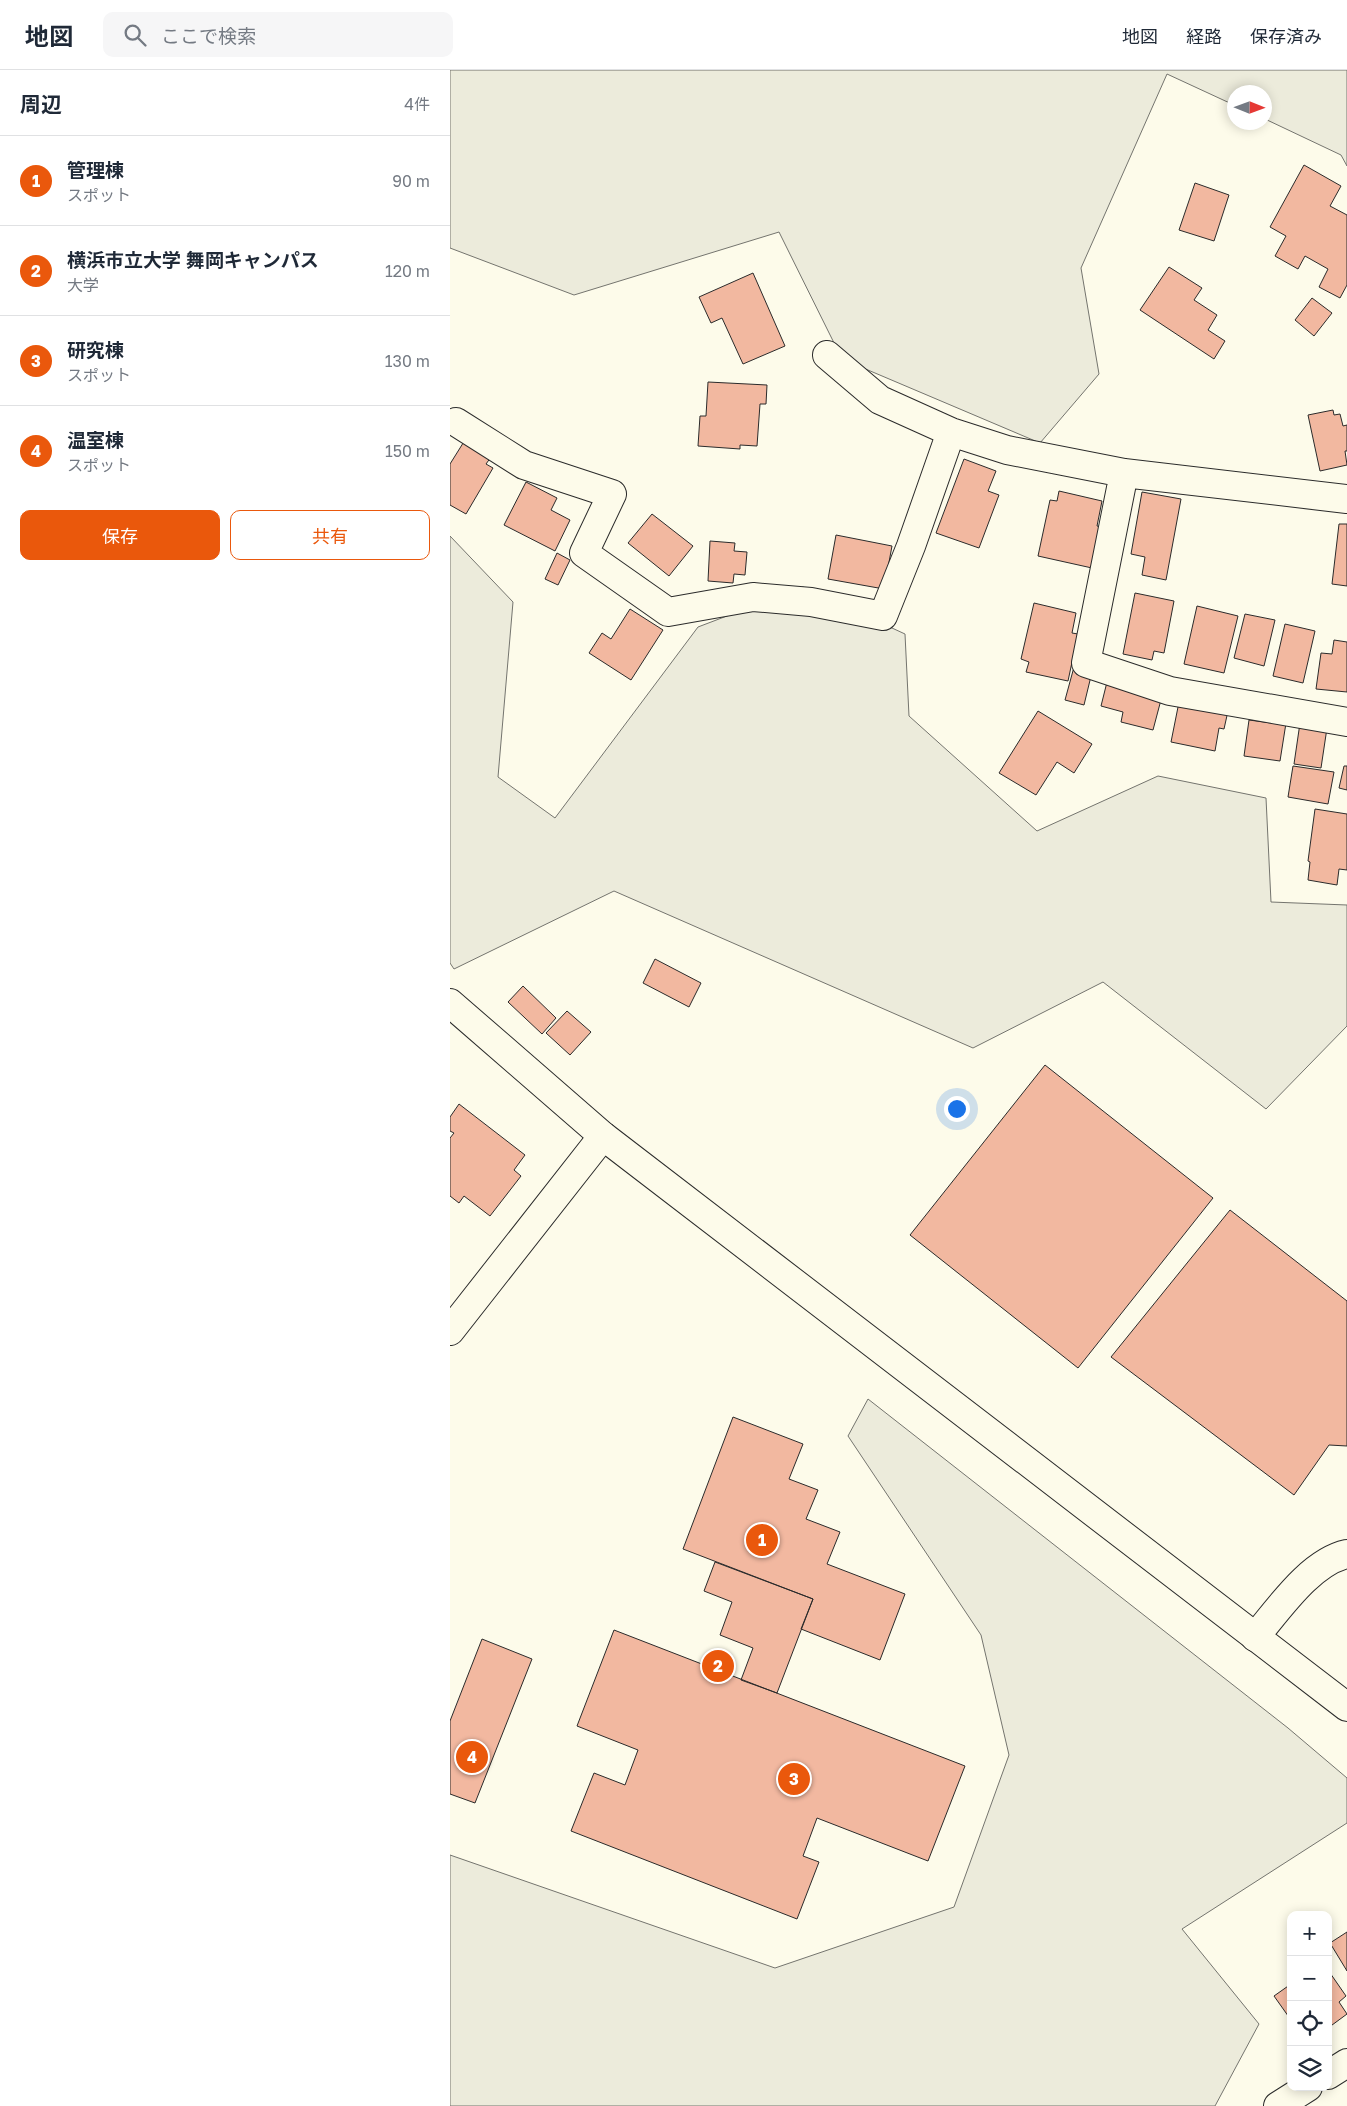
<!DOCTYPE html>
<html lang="ja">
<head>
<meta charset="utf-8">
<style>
  :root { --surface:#fff; --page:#f6f6f7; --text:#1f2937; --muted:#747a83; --line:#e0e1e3; --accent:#ea580c }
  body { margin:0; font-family:"Golos Text","Noto Sans JP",sans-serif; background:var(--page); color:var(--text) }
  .controls { position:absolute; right:15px; bottom:15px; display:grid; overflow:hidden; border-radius:10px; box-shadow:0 2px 12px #0003 }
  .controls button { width:45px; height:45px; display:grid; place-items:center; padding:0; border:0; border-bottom:1px solid var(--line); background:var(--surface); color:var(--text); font:25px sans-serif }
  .compass { position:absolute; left:777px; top:15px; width:45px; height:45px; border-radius:50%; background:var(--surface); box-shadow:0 2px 12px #0003; rotate:91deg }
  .you { position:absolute; left:506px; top:1038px; width:18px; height:18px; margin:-12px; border:4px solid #fff; border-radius:50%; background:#1a73e8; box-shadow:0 0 0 8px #1a73e833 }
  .badge { display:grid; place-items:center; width:32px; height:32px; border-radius:50%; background:var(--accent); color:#fff; font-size:16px; font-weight:700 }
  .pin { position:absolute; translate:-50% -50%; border:2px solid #fff; box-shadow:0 1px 5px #0006 }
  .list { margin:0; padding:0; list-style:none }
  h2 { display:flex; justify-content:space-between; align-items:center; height:65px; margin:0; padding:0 20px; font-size:21px }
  h2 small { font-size:16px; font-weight:400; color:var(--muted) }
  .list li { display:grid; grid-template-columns:32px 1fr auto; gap:15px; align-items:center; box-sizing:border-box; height:90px; padding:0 20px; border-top:1px solid var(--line) }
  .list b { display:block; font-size:19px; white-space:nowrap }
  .list p { margin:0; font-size:16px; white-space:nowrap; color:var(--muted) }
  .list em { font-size:16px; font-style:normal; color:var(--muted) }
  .actions { display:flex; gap:10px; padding:15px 20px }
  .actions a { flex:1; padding:11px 0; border:1px solid var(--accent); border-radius:10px; text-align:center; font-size:18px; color:var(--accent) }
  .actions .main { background:var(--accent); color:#fff }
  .icon { flex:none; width:28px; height:28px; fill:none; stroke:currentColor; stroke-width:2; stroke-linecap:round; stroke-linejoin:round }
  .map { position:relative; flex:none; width:897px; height:2036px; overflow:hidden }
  header { display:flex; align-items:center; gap:30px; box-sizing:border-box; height:70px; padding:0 25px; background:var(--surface); border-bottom:1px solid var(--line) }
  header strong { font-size:24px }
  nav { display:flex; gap:28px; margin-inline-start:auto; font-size:18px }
  .search { width:350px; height:45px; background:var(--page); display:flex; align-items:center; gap:12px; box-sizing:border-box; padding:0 18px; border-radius:10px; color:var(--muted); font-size:19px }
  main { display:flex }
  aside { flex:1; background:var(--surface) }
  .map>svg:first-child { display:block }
</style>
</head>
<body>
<header>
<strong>地図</strong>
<div class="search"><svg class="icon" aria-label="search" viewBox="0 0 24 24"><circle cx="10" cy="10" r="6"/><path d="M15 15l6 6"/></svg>ここで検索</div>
<nav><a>地図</a><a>経路</a><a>保存済み</a></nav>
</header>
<main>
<aside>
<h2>周辺<small>4件</small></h2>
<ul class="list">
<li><span class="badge">1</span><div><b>管理棟</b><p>スポット</p></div><em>90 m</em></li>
<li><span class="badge">2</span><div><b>横浜市立大学 舞岡キャンパス</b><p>大学</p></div><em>120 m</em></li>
<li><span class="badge">3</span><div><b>研究棟</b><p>スポット</p></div><em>130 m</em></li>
<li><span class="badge">4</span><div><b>温室棟</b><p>スポット</p></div><em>150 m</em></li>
</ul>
<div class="actions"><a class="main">保存</a><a>共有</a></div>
</aside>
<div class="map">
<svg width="897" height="2036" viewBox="0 0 897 2036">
  <rect width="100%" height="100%" fill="#fdfbea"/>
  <path fill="#ecebdb" stroke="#74746e" d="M0,0H897V96L891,85L815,49L814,22H784V35L717,4L631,198L649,304L590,373L392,289L329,162L124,225L0,178Z
    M0,466L63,532L48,707L105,748L248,557L353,517L455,564L459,646L587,761L708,706L816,728L821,832L897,835V956L816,1039L653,912L523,978L164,821L4,899L0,893Z
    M418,1329L838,1658L897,1708V1753L732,1859L809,1954L765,2036H0V1785L325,1898L504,1837L559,1685L531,1565L398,1366Z"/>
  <path fill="#f2b8a0" stroke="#2b2b2b" d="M854,95L891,116L880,136L897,145V215L890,228L869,217L878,199L855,186L848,199L825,186L836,166L820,157Z
    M745,113L779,125L764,171L729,160Z
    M719,197L752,218L744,230L767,245L758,260L775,271L764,289L690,240Z
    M303,203L335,276L293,294L272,248L261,253L249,227Z
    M862,228L882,243L864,266L845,250Z
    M258,312L317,315L316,334H310L307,376L290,375V379L248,376L250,346H256Z
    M883,340L884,345L890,344L893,356L897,355V381H895L897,395L870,401L858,345Z
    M15,370L41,387L36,394L43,398L16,444L0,435V394Z
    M514,389L546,401L538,421L549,425L529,478L486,463Z
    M76,412L107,428L101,440L120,450L105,481L54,455Z
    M609,421L652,431L647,456L651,457L642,498L588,486L600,430L607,431Z
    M692,422L731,429L716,510L692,505L695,487L681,484Z
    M202,444L243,476L219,506L178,473Z
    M889,454H897V516L882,514Z
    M386,465L442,476L434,519L378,509Z
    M260,471L285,473L284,481L297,482L295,505L284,504L283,513L258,511Z
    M107,483L120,490L108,515L95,509Z
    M685,523L724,531L714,583L704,581L702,590L673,584Z
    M584,533L626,543L622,563L628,564L618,611L576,602L579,592L571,589Z
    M747,536L788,546L774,603L734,594Z
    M180,539L213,560L181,610L139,583L152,563L161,569Z
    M795,544L825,550L814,596L784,588Z
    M835,554L865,561L853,613L823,606Z
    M884,570L897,572V622L866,619L871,583L882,584Z
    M624,597L642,602L634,635L615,630Z
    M657,612L712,626L703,660L671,652L673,642L651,636Z
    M729,632L778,641L774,659L769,658L765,681L721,672Z
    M588,641L642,674L624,703L607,692L586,725L549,703Z
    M799,650L821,653V650L836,653L830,691L794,686Z
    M850,653L877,658L871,698L844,694Z
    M843,696L884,702L878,734L838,727Z
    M894,696H897V720L889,718Z
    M865,739L897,744V800L889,799L887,815L858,810L860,792L858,791Z
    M205,889L251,913L239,937L193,913Z
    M73,916L106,948L92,964L58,932Z
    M117,941L141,962L120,985L96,963Z
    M595,995L763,1128L628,1298L460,1165Z
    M9,1034L75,1085L64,1100L71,1106L40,1146L14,1126L9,1133L0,1126V1068L4,1063L0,1061V1047Z
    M780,1140L897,1231V1376L879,1375L844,1425L661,1287Z
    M283,1347L353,1374L339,1409L368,1420L356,1449L390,1462L377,1494L455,1524L430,1590L351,1559L363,1529L233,1479Z
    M265,1492L363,1529L327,1623L291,1610L303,1578L270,1565L282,1532L254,1521Z
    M164,1560L515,1696L478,1791L367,1748L353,1786L369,1792L347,1849L121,1761L144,1703L175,1715L188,1680L127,1656Z
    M32,1569L82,1589L25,1733L0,1724V1651Z
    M897,1862V1901L880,1873Z
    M878,1900L896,1926L889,1932L897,1944L878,1958Z
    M841,1914V1950L824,1926Z"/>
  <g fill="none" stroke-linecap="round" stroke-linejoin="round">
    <defs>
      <path id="minor" d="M377,285L430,330L501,362L557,380L674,403L897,429
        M6,352L74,395L162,424L134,483L218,542L303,527L361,532L433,546L461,476L501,362
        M674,403L636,593L720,621L897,652
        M0,1261L153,1066
        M805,1567C828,1540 860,1492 897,1484
        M878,2005L897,1993
        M828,2036L858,2017"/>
      <path id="tertiary" d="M0,933L153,1066L897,1637"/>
    </defs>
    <use href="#minor" stroke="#2b2b2b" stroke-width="30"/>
    <use href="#tertiary" stroke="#2b2b2b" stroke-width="30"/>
    <use href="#minor" stroke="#fdfbea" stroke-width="28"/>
    <use href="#tertiary" stroke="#fdfbea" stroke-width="28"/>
  </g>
</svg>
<div class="controls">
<button>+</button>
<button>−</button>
<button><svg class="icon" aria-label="locate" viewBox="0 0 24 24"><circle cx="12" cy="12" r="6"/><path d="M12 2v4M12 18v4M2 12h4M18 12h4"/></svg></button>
<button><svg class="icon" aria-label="layers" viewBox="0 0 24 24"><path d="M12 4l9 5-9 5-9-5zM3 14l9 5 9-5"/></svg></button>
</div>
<svg class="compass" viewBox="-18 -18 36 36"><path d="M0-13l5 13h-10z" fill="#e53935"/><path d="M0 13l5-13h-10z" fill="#747a83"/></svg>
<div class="you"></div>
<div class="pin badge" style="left:312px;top:1470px">1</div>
<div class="pin badge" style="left:268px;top:1596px">2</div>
<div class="pin badge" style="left:344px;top:1709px">3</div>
<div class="pin badge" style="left:22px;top:1687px">4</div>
</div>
</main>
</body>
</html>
